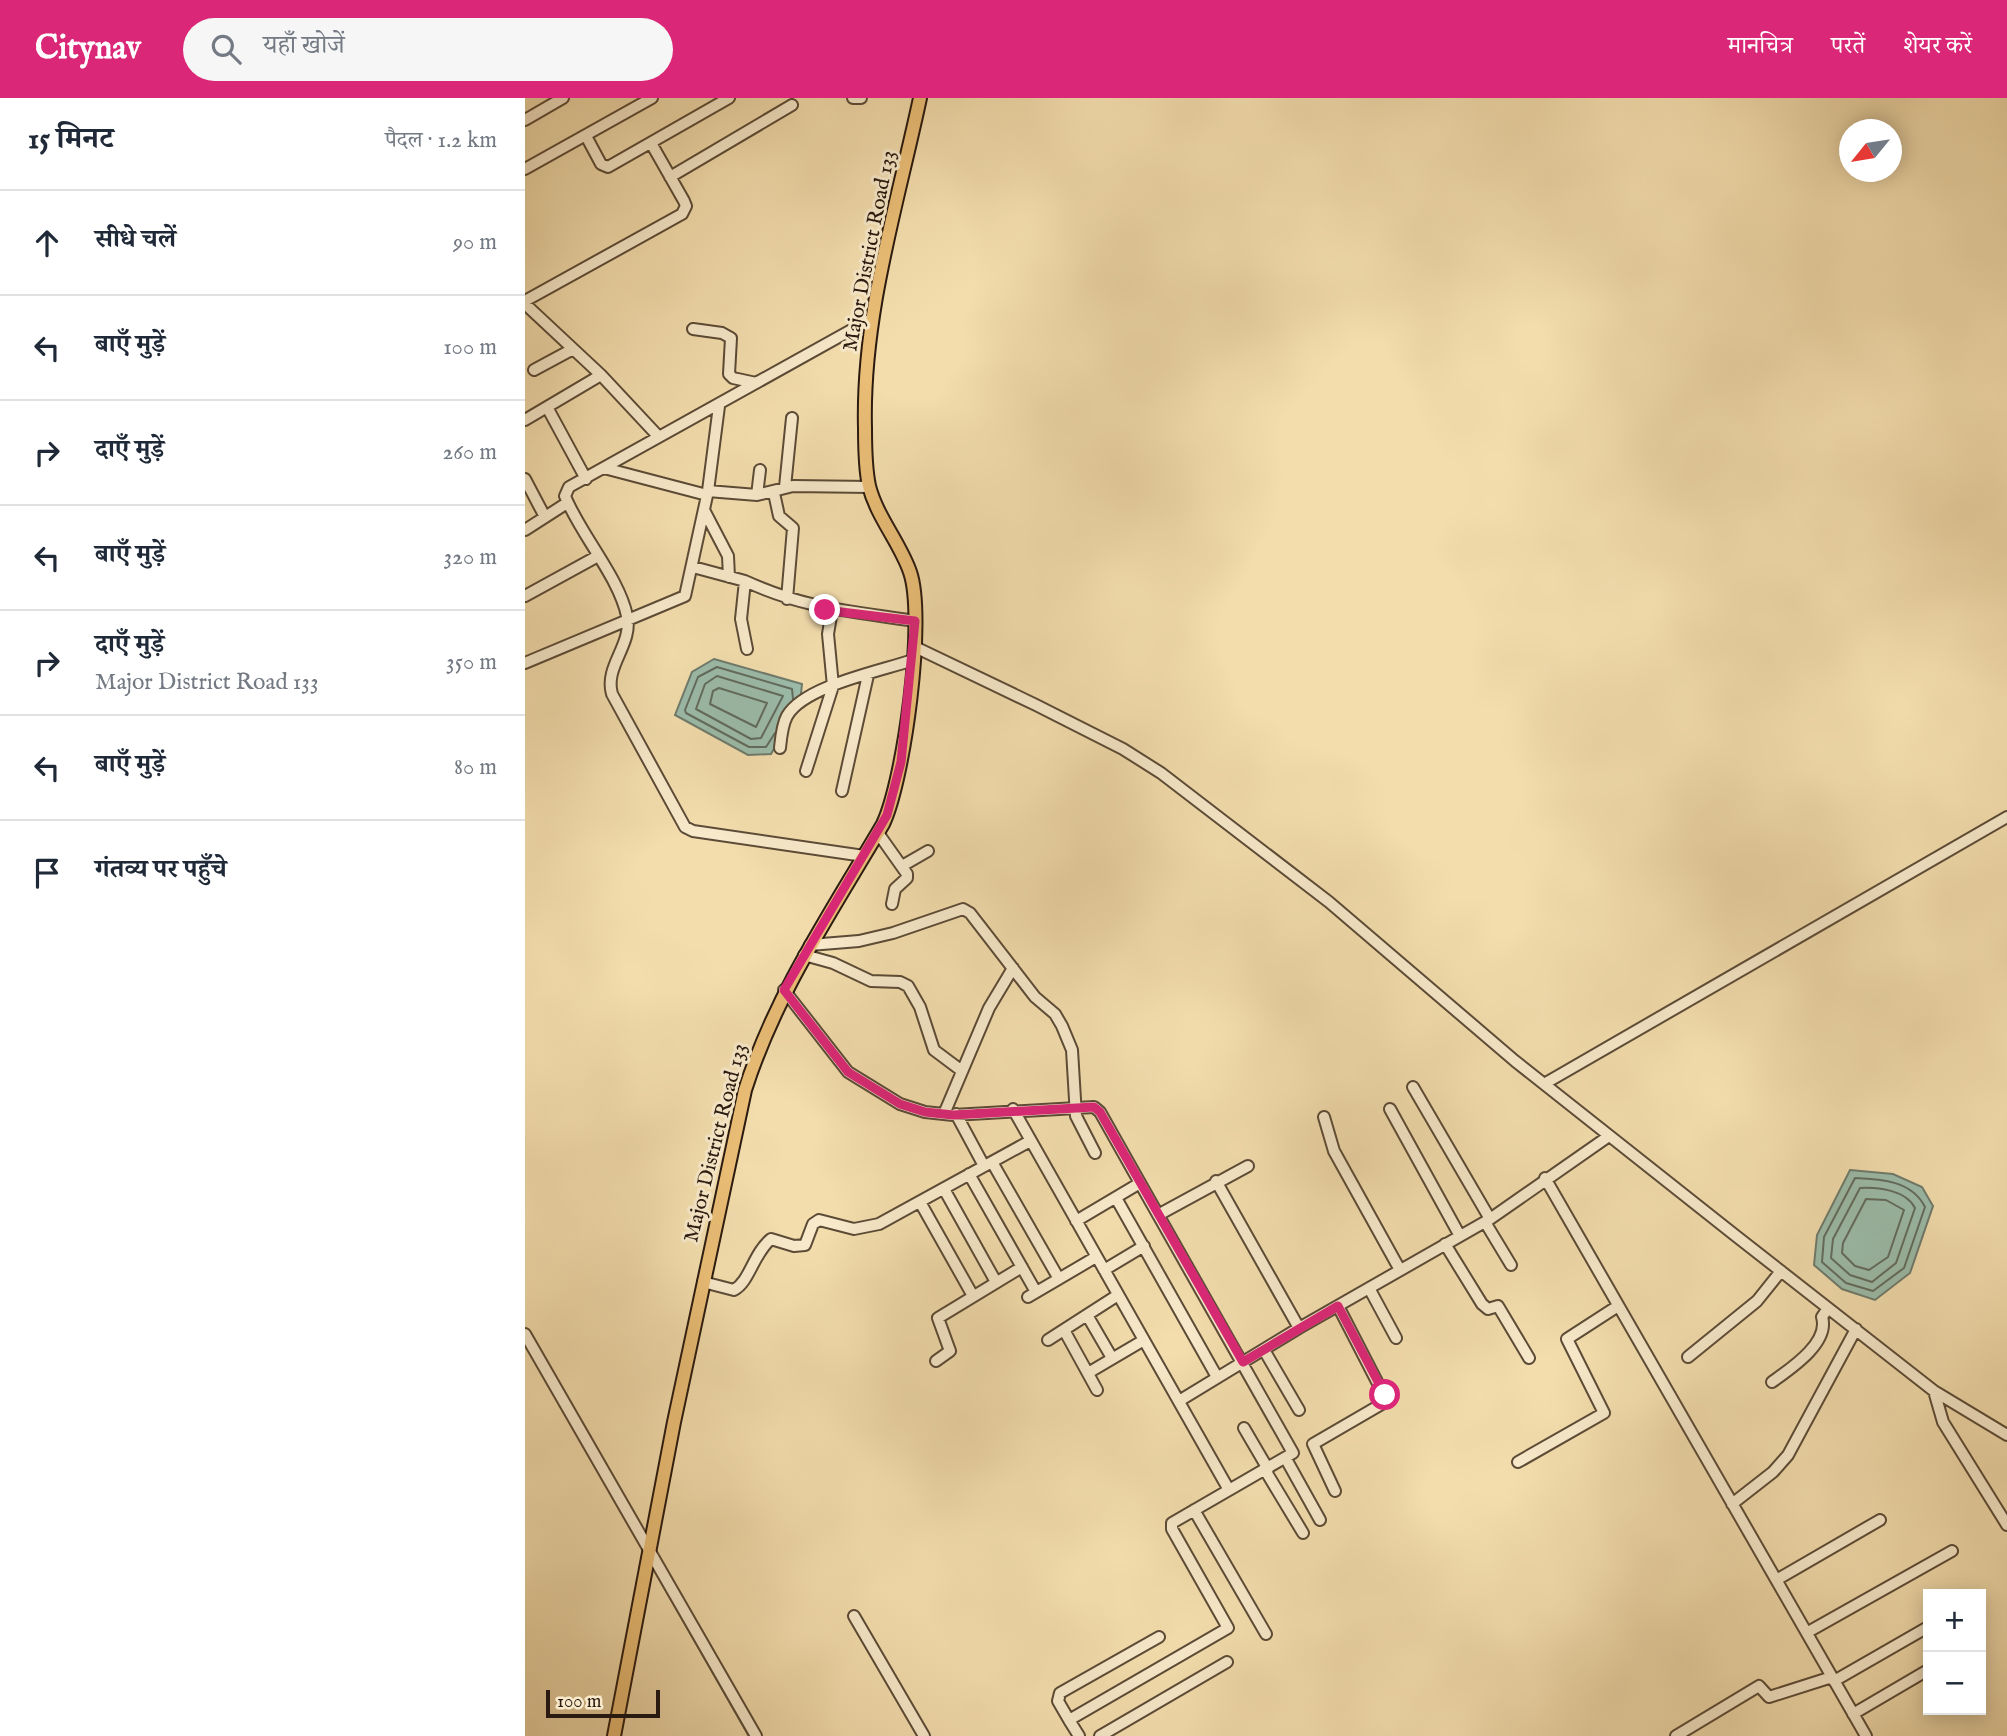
<!DOCTYPE html>
<html lang="hi">
<head>
<meta charset="utf-8">
<style>
  :root { --surface:#fff; --page:#f6f6f7; --text:#1f2937; --muted:#747a83; --line:#e0e1e3; --accent:#db2777 }
  body { margin:0; font-family:"IM FELL English","Noto Serif Devanagari",serif; background:var(--page); color:var(--text) }
  .controls { position:absolute; right:21px; bottom:21px; display:grid; overflow:hidden; border-radius:0px; box-shadow:0 4px 18px #0003 }
  .controls button { width:63px; height:63px; display:grid; place-items:center; padding:0; border:0; border-bottom:2px solid var(--line); background:var(--surface); color:var(--text); font:35px sans-serif }
  .compass { position:absolute; left:1314px; top:21px; width:63px; height:63px; border-radius:50%; background:var(--surface); box-shadow:0 4px 18px #0003; rotate:240deg }
  .scale { position:absolute; left:21px; bottom:18px; width:114px; box-sizing:border-box; padding-left:7px; border:4px solid #2a1a10; border-top:0; font-size:19px; line-height:24px; white-space:nowrap; color:#2a1a10; -webkit-text-stroke:5px #f7e9ca; paint-order:stroke }
  .stop { position:absolute; width:21px; height:21px; margin:-16px; border:5px solid #db2777; border-radius:50%; background:#fff }
  .stop.end { background:#db2777; border-color:#fff; box-shadow:0 2px 7px #0008 }
  .list { margin:0; padding:0; list-style:none }
  h2 { display:flex; justify-content:space-between; align-items:center; height:91px; margin:0; padding:0 28px; font-size:30px }
  h2 small { font-size:23px; font-weight:400; color:var(--muted) }
  .list li { display:grid; grid-template-columns:46px 1fr auto; gap:21px; align-items:center; box-sizing:border-box; height:105px; padding:0 28px; border-top:2px solid var(--line) }
  .list b { display:block; font-size:26px; white-space:nowrap }
  .list p { margin:0; font-size:23px; white-space:nowrap; color:var(--muted) }
  .list em { font-size:23px; font-style:normal; color:var(--muted) }
  .icon { flex:none; width:38px; height:38px; fill:none; stroke:currentColor; stroke-width:2; stroke-linecap:round; stroke-linejoin:round }
  .map { position:relative; flex:none; width:1482px; height:1638px; overflow:hidden }
  header { display:flex; align-items:center; gap:42px; box-sizing:border-box; height:98px; padding:0 35px; background:var(--accent); color:#fff }
  header strong { font-size:33px }
  nav { display:flex; gap:38px; margin-inline-start:auto; font-size:24px }
  .search { width:490px; height:63px; background:var(--page); display:flex; align-items:center; gap:18px; box-sizing:border-box; padding:0 24px; border-radius:38px; color:var(--muted); font-size:26px }
  main { display:flex }
  aside { flex:1; background:var(--surface) }
  .map>svg:first-child { display:block }
</style>
</head>
<body>
<header>
<strong>Citynav</strong>
<div class="search"><svg class="icon" aria-label="search" viewBox="0 0 24 24"><circle cx="10" cy="10" r="6"/><path d="M15 15l6 6"/></svg>यहाँ खोजें</div>
<nav><a>मानचित्र</a><a>परतें</a><a>शेयर करें</a></nav>
</header>
<main>
<aside>
<h2>15 मिनट<small>पैदल · 1.2 km</small></h2>
<ul class="list">
<li><svg class="icon" aria-label="ahead" viewBox="0 0 24 24"><path d="M12 20V5M6 11l6-6 6 6"/></svg><div><b>सीधे चलें</b></div><em>90 m</em></li>
<li><svg class="icon" aria-label="left" viewBox="0 0 24 24"><path d="M17 20v-9H6M10 6l-5 5 5 5"/></svg><div><b>बाएँ मुड़ें</b></div><em>100 m</em></li>
<li><svg class="icon" aria-label="right" viewBox="0 0 24 24"><path d="M7 20v-9h11M14 6l5 5-5 5"/></svg><div><b>दाएँ मुड़ें</b></div><em>260 m</em></li>
<li><svg class="icon" aria-label="left" viewBox="0 0 24 24"><path d="M17 20v-9H6M10 6l-5 5 5 5"/></svg><div><b>बाएँ मुड़ें</b></div><em>320 m</em></li>
<li><svg class="icon" aria-label="right" viewBox="0 0 24 24"><path d="M7 20v-9h11M14 6l5 5-5 5"/></svg><div><b>दाएँ मुड़ें</b><p>Major District Road 133</p></div><em>350 m</em></li>
<li><svg class="icon" aria-label="left" viewBox="0 0 24 24"><path d="M17 20v-9H6M10 6l-5 5 5 5"/></svg><div><b>बाएँ मुड़ें</b></div><em>80 m</em></li>
<li><svg class="icon" aria-label="arrive" viewBox="0 0 24 24"><path d="M6 21V4h12l-3 4 3 4H6"/></svg><div><b>गंतव्य पर पहुँचे</b></div></li>
</ul>
</aside>
<div class="map">
<svg width="1482" height="1638" viewBox="0 0 1482 1638">
  <rect width="100%" height="100%" fill="#f3ddad"/>
  <filter id="stains"><feTurbulence type="fractalNoise" baseFrequency=".00286" numOctaves="4"/><feColorMatrix values="0 0 0 0 .2 0 0 0 0 .09 0 0 0 0 .02 0 0 0 .5 -.17"/></filter>
  <radialGradient id="worn" r=".72"><stop offset=".6" stop-color="#630" stop-opacity="0"/><stop offset="1" stop-color="#630" stop-opacity=".3"/></radialGradient>
  <path fill="#9bbcaa" stroke="#6e7b6c" stroke-width="2" d="M189,561L277,586L275,605L246,656L223,657L150,617L167,574Z
    M1325,1072L1368,1076L1397,1089L1408,1108L1385,1175L1350,1202L1317,1191L1289,1167L1292,1137Z"/>
  <g fill="none" stroke-linecap="round" stroke-linejoin="round">
    <path stroke="#626b5d" stroke-width="2" d="M192,578L258,598L236,640L226,641L171,611L180,586Z
      M194,590L242,605L231,629L185,606L188,593Z
      M250,635L241,649H224L161,615L160,612L173,579L192,569L267,591L268,601
      M1330,1080C1357,1081 1387,1083 1400,1109L1379,1170L1348,1193L1321,1185L1297,1164L1299,1139Z
      M1335,1090C1353,1089 1381,1092 1390,1110L1371,1165L1347,1184L1325,1177L1306,1160L1308,1141Z
      M1341,1101L1361,1102L1379,1112L1363,1159L1344,1172L1330,1168L1317,1155L1318,1145Z"/>
    <path stroke="#6e7b6c" stroke-width="2.5" d="M131,1475L224,1638"/>
    <defs>
      <path id="minor" d="M328,0H336
        M0,22L38,0
        M61,38L76,66L83,69L204,0
        M0,71L127,0
        M145,79L267,7
        M0,203L157,116L161,108L159,103L126,45
        M0,206L76,277L133,338
        M168,231L197,235L206,240L204,276L208,280L231,285
        M9,272L48,251
        M22,309L61,381
        M0,322L76,277
        M79,370L182,397
        M0,381L20,419
        M260,389L267,320
        M183,393L232,397L268,388L345,389
        M249,395L254,418L268,430L262,501
        M232,397L235,372
        M179,412L203,458L204,479
        M0,432L42,405
        M168,469L220,483L216,521L222,551
        M220,483C281,511 325,513 390,523
        M0,498L73,458
        M390,549L511,607L598,651L636,675L804,804L990,963L1211,1138L1409,1293L1482,1337
        M0,565L160,498L183,393L194,308
        M255,650C256,640 257,627 262,618C279,588 356,573 388,562
        M281,673L308,588L303,536L307,512
        M317,693L343,577
        M353,735L382,776V780L370,791L367,806
        M339,758L168,733L160,729L87,596C79,568 108,547 102,518C94,479 55,436 40,398L44,389L346,221
        M377,768L403,753
        M285,847L334,843L368,835L438,811L445,815L510,899L530,916L537,928L547,952L551,1018L570,1055
        M279,857L308,865L346,883L375,884L383,888L395,909L409,952L437,973
        M259,892L323,974L375,1006L400,1014L428,1017L569,1009L575,1014L615,1085
        M1019,986L1482,719
        M888,989L965,1121
        M488,1011L704,1392
        M865,1011L935,1138
        M419,1016L464,910L488,870
        M431,1016L459,1068
        M799,1019L809,1053L875,1172
        M467,1064L534,1181
        M444,1076L511,1194
        M1020,1080L1341,1638
        M691,1083L774,1230
        M419,1091L471,1184
        M591,1100L692,1279
        M395,1104L448,1198
        M633,1117L723,1068
        M551,1123L615,1085L768,1355L647,1425V1431L703,1530L544,1622L554,1638
        M960,1124L986,1167
        M920,1146L957,1206L963,1211L973,1208L1004,1260
        M579,1172L619,1148
        M178,1184L209,1192C225,1183 228,1156 246,1141L269,1148L280,1147L288,1126L294,1122L329,1131L354,1126L505,1043
        M844,1190L871,1240
        M503,1199L571,1159
        M562,1217L587,1260
        M539,1232L572,1292
        M0,1236L231,1638
        M523,1242L593,1197
        M739,1252L774,1312
        M1163,1259L1232,1203L1256,1173
        M411,1263L425,1253L413,1220L497,1169
        M563,1275L619,1242
        M1247,1284C1265,1271 1305,1245 1297,1219L1303,1210
        M1409,1293L1418,1324L1482,1427
        M654,1303L774,1230L965,1121L1084,1038
        M719,1330L743,1371
        M761,1361L795,1422
        M993,1364L1079,1315L1042,1241L1093,1208
        M740,1372L778,1435
        M810,1393L788,1346L862,1303L813,1208
        M1207,1406L1248,1374L1263,1357L1331,1231
        M669,1412L741,1536
        M1253,1481L1355,1422
        M329,1518L399,1638
        M1283,1534L1427,1453
        M1309,1583L1403,1529
        M1328,1616L1403,1572
        M544,1622L533,1603L535,1595L634,1539
        M575,1638L702,1564
        M1151,1638L1234,1588L1244,1599L1307,1579"/>
      <path id="major" d="M89,1638L149,1324L220,992C251,895 307,813 358,726C379,682 401,520 385,474C375,445 352,419 344,388C340,369 340,349 340,330C337,218 372,108 395,0"/>
    </defs>
    <use href="#minor" stroke="#5c4b37" stroke-width="14"/>
    <use href="#major" stroke="#2a1a10" stroke-width="16"/>
    <use href="#minor" stroke="#f7e9ca" stroke-width="10"/>
    <use href="#major" stroke="#eabe76" stroke-width="12"/>
  </g>
  <g fill="none" stroke-linecap="round" stroke-linejoin="round">
    <path stroke="#db2777" stroke-width="9" d="M300,512L390,523L376,664L362,717L259,892L323,974L375,1006L400,1014L428,1017L569,1009L575,1014L718,1264L813,1208L860,1297"/>
  </g>
  <g text-anchor="middle" dominant-baseline="central" stroke-width="6" stroke-linejoin="round" paint-order="stroke">
    <g font-size="21" fill="#2a1a10" stroke="#f7e9ca">
      <text transform="translate(345 153) rotate(-79)">Major District Road 133</text>
      <text transform="translate(191 1045) rotate(-76)">Major District Road 133</text>
    </g>
  </g>
  <rect width="100%" height="100%" filter="url(#stains)"/>
  <rect width="100%" height="100%" fill="url(#worn)"/>
</svg>
<div class="controls">
<button>+</button>
<button>−</button>
</div>
<svg class="compass" viewBox="-18 -18 36 36"><path d="M0-13l5 13h-10z" fill="#e53935"/><path d="M0 13l5-13h-10z" fill="#747a83"/></svg>
<div class="scale">100 m</div>
<div class="stop" style="left:860px;top:1297px"></div>
<div class="stop end" style="left:300px;top:512px"></div>
</div>
</main>
</body>
</html>
